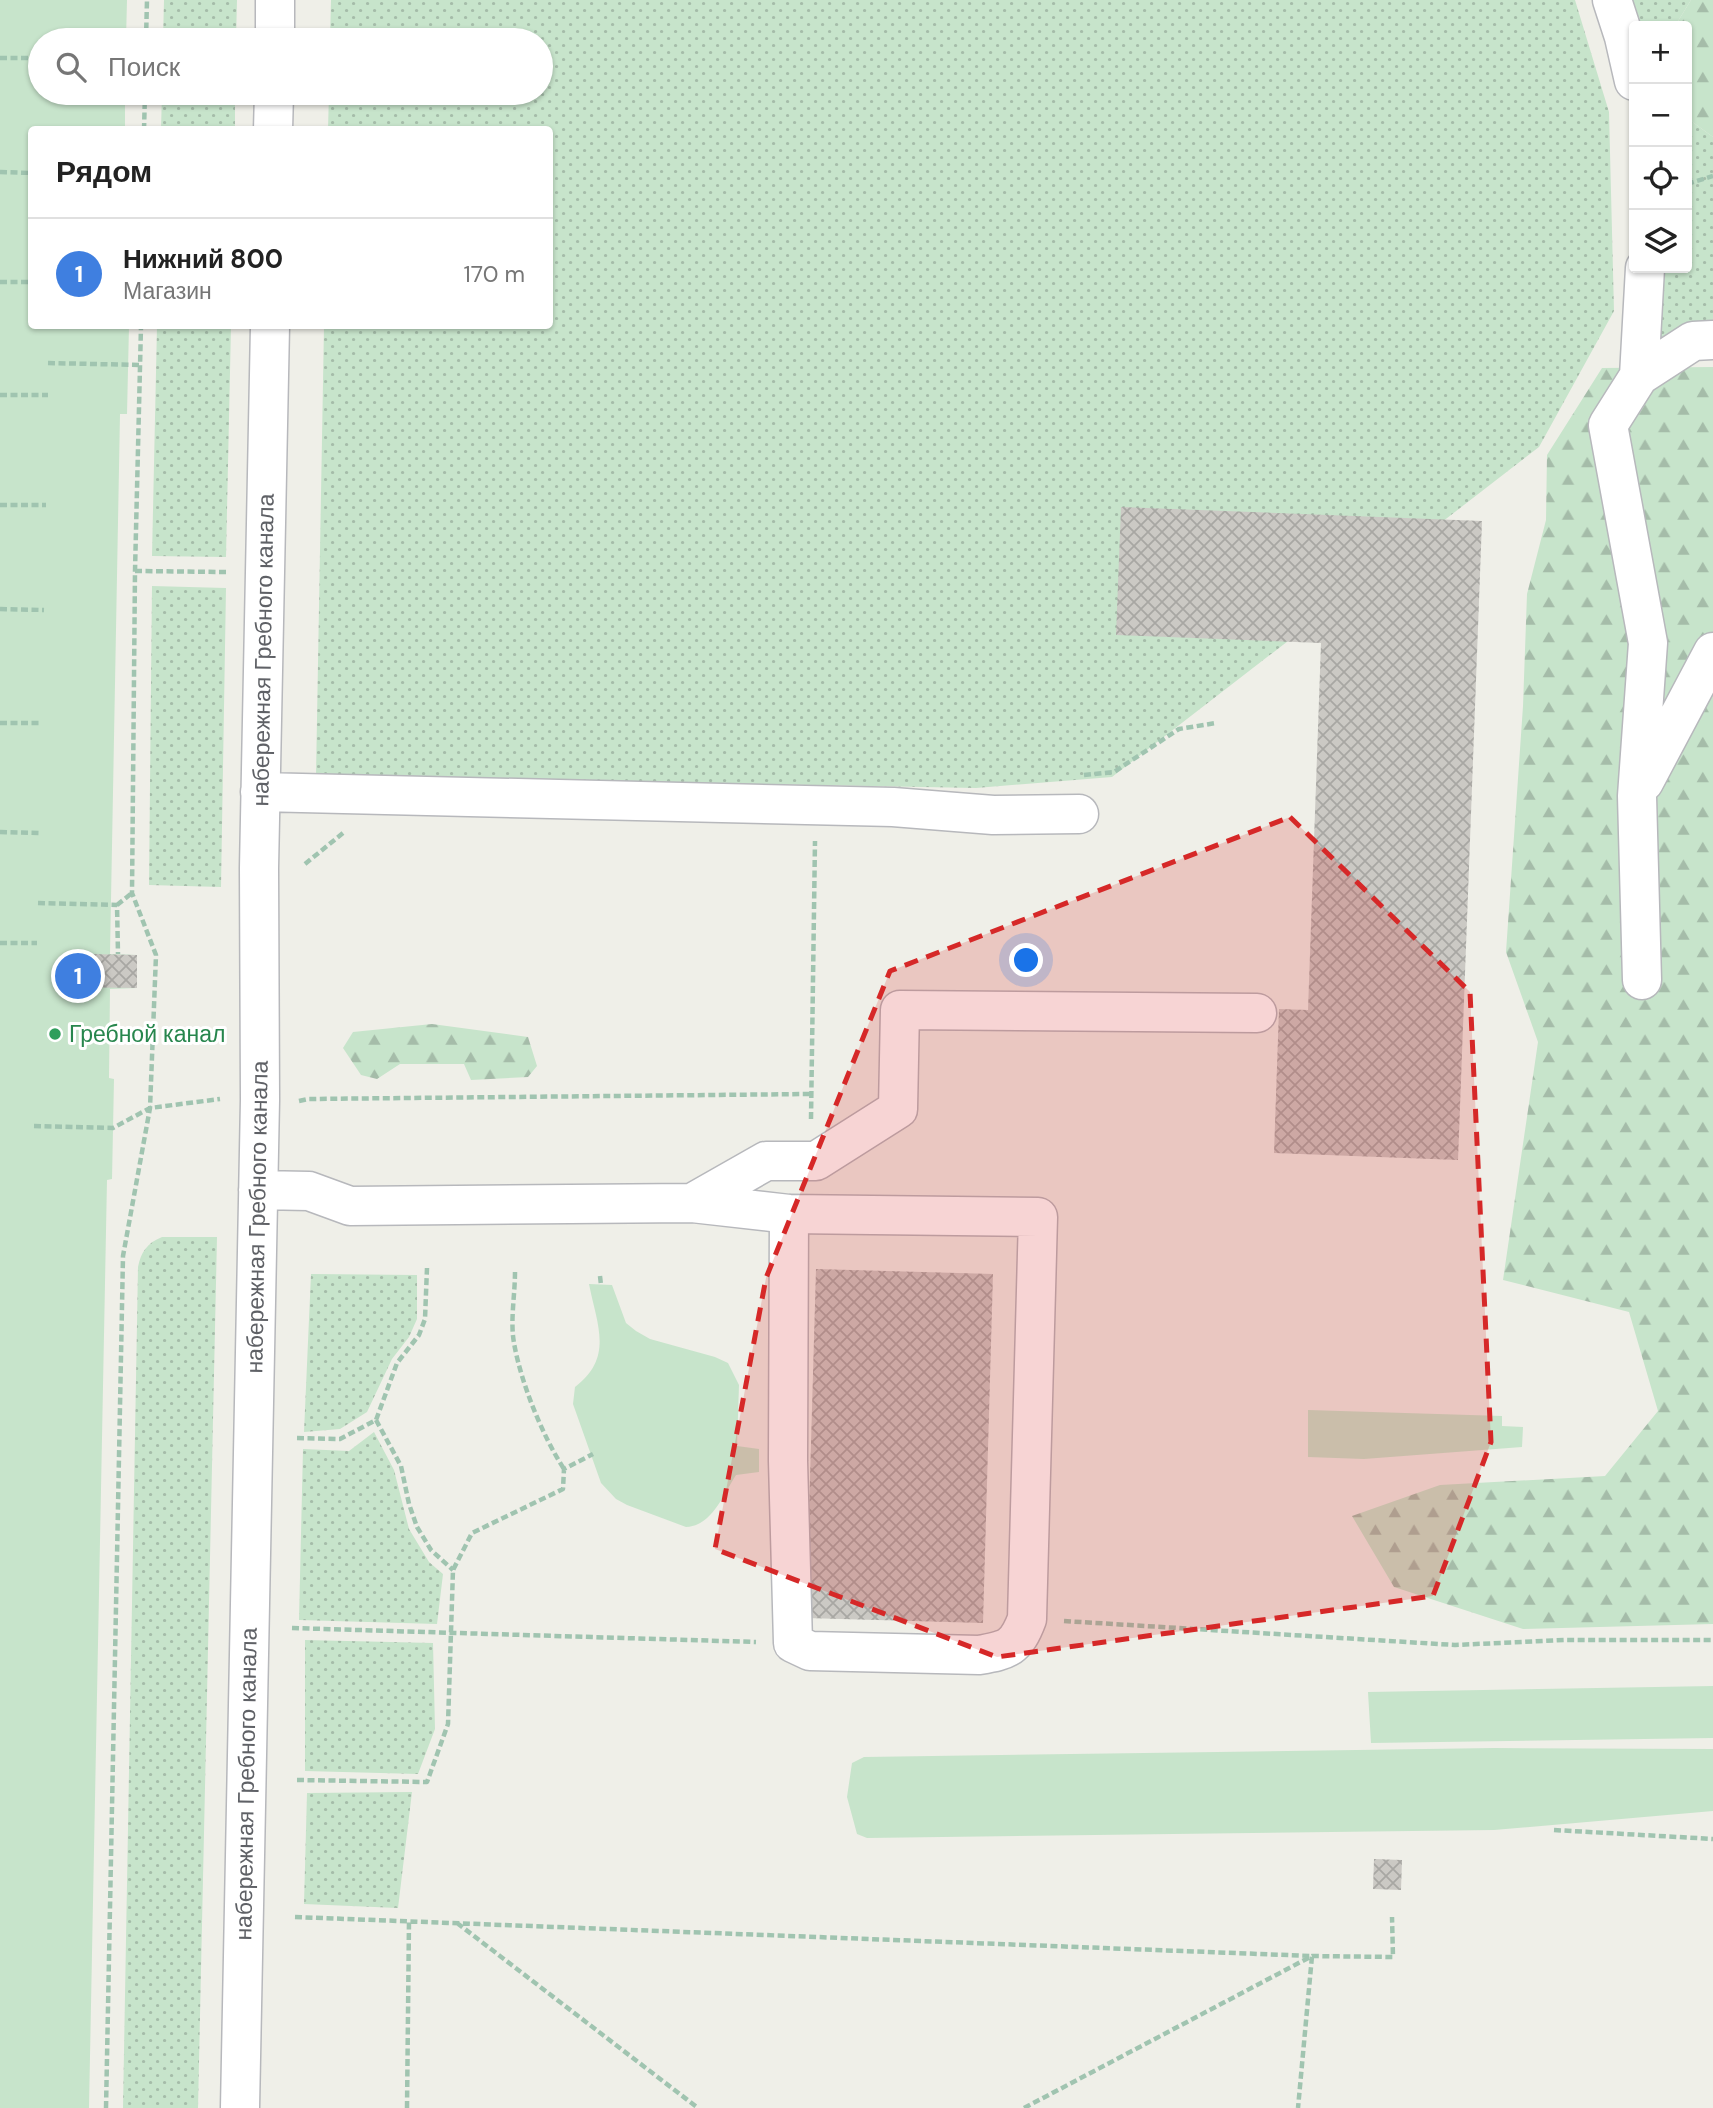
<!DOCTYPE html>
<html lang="ru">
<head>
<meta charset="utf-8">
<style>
  :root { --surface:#fff; --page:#f2f2f2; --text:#222; --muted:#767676; --line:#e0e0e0; --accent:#d86645 }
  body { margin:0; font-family:"DM Sans",sans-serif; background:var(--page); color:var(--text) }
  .controls { position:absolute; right:21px; top:21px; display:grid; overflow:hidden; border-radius:7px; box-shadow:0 2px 5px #0004 }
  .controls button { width:63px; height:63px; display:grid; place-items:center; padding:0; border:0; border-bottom:2px solid var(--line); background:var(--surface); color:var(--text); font:35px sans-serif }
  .you { position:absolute; left:1027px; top:961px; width:24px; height:24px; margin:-18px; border:5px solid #fff; border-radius:50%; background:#1a73e8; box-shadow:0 0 0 10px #1a73e833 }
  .badge { display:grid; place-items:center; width:46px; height:46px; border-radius:50%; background:var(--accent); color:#fff; font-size:23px; font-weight:700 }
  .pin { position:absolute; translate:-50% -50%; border:4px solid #fff; box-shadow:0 2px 7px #0006 }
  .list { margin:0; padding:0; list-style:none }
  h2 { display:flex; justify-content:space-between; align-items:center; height:91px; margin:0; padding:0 28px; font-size:30px }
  h2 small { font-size:23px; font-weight:400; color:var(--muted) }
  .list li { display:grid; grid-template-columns:46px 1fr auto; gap:21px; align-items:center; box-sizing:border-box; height:112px; padding:0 28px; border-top:2px solid var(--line) }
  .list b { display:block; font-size:26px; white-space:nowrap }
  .list p { margin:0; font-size:23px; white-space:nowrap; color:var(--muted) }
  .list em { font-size:23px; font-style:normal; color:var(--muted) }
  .icon { flex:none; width:38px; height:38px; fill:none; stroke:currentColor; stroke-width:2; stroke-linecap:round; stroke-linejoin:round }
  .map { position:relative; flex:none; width:1713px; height:2108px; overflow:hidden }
  .search { position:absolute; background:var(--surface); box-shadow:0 2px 5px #0004; left:28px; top:28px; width:525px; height:77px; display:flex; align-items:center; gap:18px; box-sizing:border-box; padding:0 24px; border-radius:38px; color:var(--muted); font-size:26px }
  .panel { position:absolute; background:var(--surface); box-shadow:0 2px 5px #0004; left:28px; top:126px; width:525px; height:203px; border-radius:7px }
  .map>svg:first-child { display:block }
</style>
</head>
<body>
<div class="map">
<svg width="1713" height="2108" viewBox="0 0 1713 2108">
  <defs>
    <pattern id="grass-dots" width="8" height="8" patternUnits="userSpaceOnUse" patternTransform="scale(1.75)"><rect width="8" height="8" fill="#c7e4cb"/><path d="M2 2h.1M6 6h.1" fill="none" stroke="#a5bca9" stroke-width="1.8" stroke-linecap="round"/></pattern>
    <pattern id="forest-firs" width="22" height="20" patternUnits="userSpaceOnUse" patternTransform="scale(1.75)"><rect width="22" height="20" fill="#c7e4cb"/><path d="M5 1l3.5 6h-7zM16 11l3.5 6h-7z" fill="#a5bca9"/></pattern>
    <pattern id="building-cross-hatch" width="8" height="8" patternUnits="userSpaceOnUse" patternTransform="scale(1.75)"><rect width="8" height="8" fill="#cbc9c4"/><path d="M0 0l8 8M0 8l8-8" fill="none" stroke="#a8a7a3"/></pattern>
  </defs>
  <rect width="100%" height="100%" fill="#efefe8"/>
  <path fill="url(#grass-dots)" d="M164,0H237L236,40H163Z
    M331,0H1575L1609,112L1614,311L1539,447L1112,777L976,788L316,776L324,326H550V130L328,129L329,93H541V40H330Z
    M1623,0H1691L1675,26H1634Z
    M162,93H235V129H161Z
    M1687,118L1713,137V347L1656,360L1661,268H1687Z
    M157,326H231L226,557L152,556Z
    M152,586L226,588L221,887L149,885Z
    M162,1237H217L198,2108H123L138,1267C141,1252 147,1243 162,1237Z
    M311,1274L417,1275V1319L409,1337L392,1359L367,1412L340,1429L304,1432Z
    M374,1432L394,1470L409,1529L429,1562L443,1574L437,1624L299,1620L303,1449L349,1451Z
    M305,1640L433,1643L435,1729L418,1774L305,1771Z
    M412,1792L398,1908L304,1904L307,1793Z"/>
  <path fill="url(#forest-firs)" d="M1691,0H1713V137L1687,118V26H1675Z
    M1713,367V1624L1523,1629L1394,1587L1352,1516L1440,1485L1605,1476L1658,1411L1629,1312L1503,1280L1538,1042L1506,952L1523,706L1527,594L1546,520L1547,455L1602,368Z
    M432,1024L528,1037L537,1066L528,1077L471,1080L464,1064H400L377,1079L361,1075L343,1048L353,1032Z"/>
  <path fill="#c7e4cb" d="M0,0H127L126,40H40V93H125V129L32,130V326H129L127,414H120L110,954L137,955V988L110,989L109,1078L114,1079L112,1179L107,1180L89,2108H0Z
    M589,1284L612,1285L626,1323L636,1331L650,1339L715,1357L728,1363L739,1385L737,1446L759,1449V1472L736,1475C723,1495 712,1526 686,1527L627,1505L616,1499L601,1483L573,1404L575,1387C614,1357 597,1325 589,1284Z
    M1308,1410L1502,1416V1426L1523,1427L1522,1447L1364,1459L1308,1457Z
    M1713,1686V1738L1371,1743L1368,1692Z
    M1494,1748L1713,1749V1811L1494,1830L867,1838L857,1834L847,1797L852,1763L864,1757Z"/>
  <path fill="url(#building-cross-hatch)" d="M1121,507L1482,521L1458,1160L1274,1153L1279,1009L1308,1010L1321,643L1116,635Z
    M91,954L137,955V988L58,987V959L91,960Z
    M816,1269L993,1274L983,1623L806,1618Z
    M1374,1859L1402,1860L1401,1890L1373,1889Z"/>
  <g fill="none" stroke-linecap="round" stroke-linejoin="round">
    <defs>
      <path id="minor" d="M1612,0L1624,37L1634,81
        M275,40V0
        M273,130L274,93
        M1639,376L1693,341L1713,340
        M1644,782L1713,652
        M260,792L893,807L993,815L1079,814
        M1642,980L1637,796L1648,643L1608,425L1639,376L1645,268
        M258,1190L309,1191L350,1206L692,1203L789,1214L1038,1217L1027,1619C1016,1648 1008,1650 979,1655L810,1651L793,1643L788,1461L789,1214
        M692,1203L766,1161H816L898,1109L900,1010L1257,1013
        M240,2108L260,1100L259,868L270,326"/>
    </defs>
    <use href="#minor" stroke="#b7b8bc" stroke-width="41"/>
    <path stroke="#a0c4b0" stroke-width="4.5" stroke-dasharray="7 3.5" stroke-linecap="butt" d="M146,40L147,0
      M0,58H40
      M144,130L145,93
      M0,172L32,173
      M1687,184L1713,176
      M0,282H32
      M48,363L140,365
      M0,395H48
      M0,505H46
      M135,571L226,572
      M0,609L44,610
      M0,723H42
      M1084,775L1114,772L1179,729L1216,723
      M0,832L40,833
      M305,864L343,833
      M38,903L117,905L118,954
      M117,905L132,893
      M0,943H37
      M299,1101L308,1099L811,1094
      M811,1119L815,841
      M34,1126L113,1128L150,1108L220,1099
      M515,1272C515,1295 510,1321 514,1343C521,1383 542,1435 564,1469
      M600,1276L601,1285
      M376,1420L401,1466L409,1504L417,1527L431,1550L453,1570
      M297,1438L340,1439L376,1420L397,1363L419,1335L425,1319L427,1268
      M1064,1621L1455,1645L1564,1640H1713
      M292,1628L756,1642
      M297,1780L427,1782L448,1724L453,1570L472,1533L563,1489L564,1469L593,1454
      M1554,1830L1713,1839
      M295,1917L1312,1956L1298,2108
      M457,1923L698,2108
      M106,2108L123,1256L150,1108L156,955L132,893L135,571L141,326
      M407,2108L409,1920
      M1024,2108L1312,1956L1393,1957L1392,1917"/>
    <use href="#minor" stroke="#fff" stroke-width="38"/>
  </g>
  <path fill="#d62828" fill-opacity="0.2" stroke="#d62828" stroke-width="5" stroke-dasharray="14 9" stroke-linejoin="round" d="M1290,817L1470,992L1491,1442L1433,1596L997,1657L715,1549L766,1278L890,971Z"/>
  <circle fill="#2e9e5b" stroke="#fff" stroke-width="2.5" cx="55" cy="1034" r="7"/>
  <g text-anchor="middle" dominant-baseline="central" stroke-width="6" stroke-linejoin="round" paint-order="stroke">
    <g font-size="23" fill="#5f6166" stroke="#fff">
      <text transform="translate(263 650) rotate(-89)">набережная Гребного канала</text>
      <text transform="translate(257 1217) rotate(-89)">набережная Гребного канала</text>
      <text transform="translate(246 1784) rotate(-89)">набережная Гребного канала</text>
    </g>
    <g font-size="23" fill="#27864d" stroke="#fff" text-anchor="start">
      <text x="69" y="1034">Гребной канал</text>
    </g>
  </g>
</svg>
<div class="controls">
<button>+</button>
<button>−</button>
<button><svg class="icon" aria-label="locate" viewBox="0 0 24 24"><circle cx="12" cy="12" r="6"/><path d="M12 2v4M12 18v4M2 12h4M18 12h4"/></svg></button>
<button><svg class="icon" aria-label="layers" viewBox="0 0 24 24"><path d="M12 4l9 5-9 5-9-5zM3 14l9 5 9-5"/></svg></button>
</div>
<div class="you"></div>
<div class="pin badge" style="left:78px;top:976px;background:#3f7fe0">1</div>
<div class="search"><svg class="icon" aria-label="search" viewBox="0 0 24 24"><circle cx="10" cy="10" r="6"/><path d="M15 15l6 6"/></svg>Поиск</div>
<section class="panel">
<h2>Рядом<small></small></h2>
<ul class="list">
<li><span class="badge" style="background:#3f7fe0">1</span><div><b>Нижний 800</b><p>Магазин</p></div><em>170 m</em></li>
</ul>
</section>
</div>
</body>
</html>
